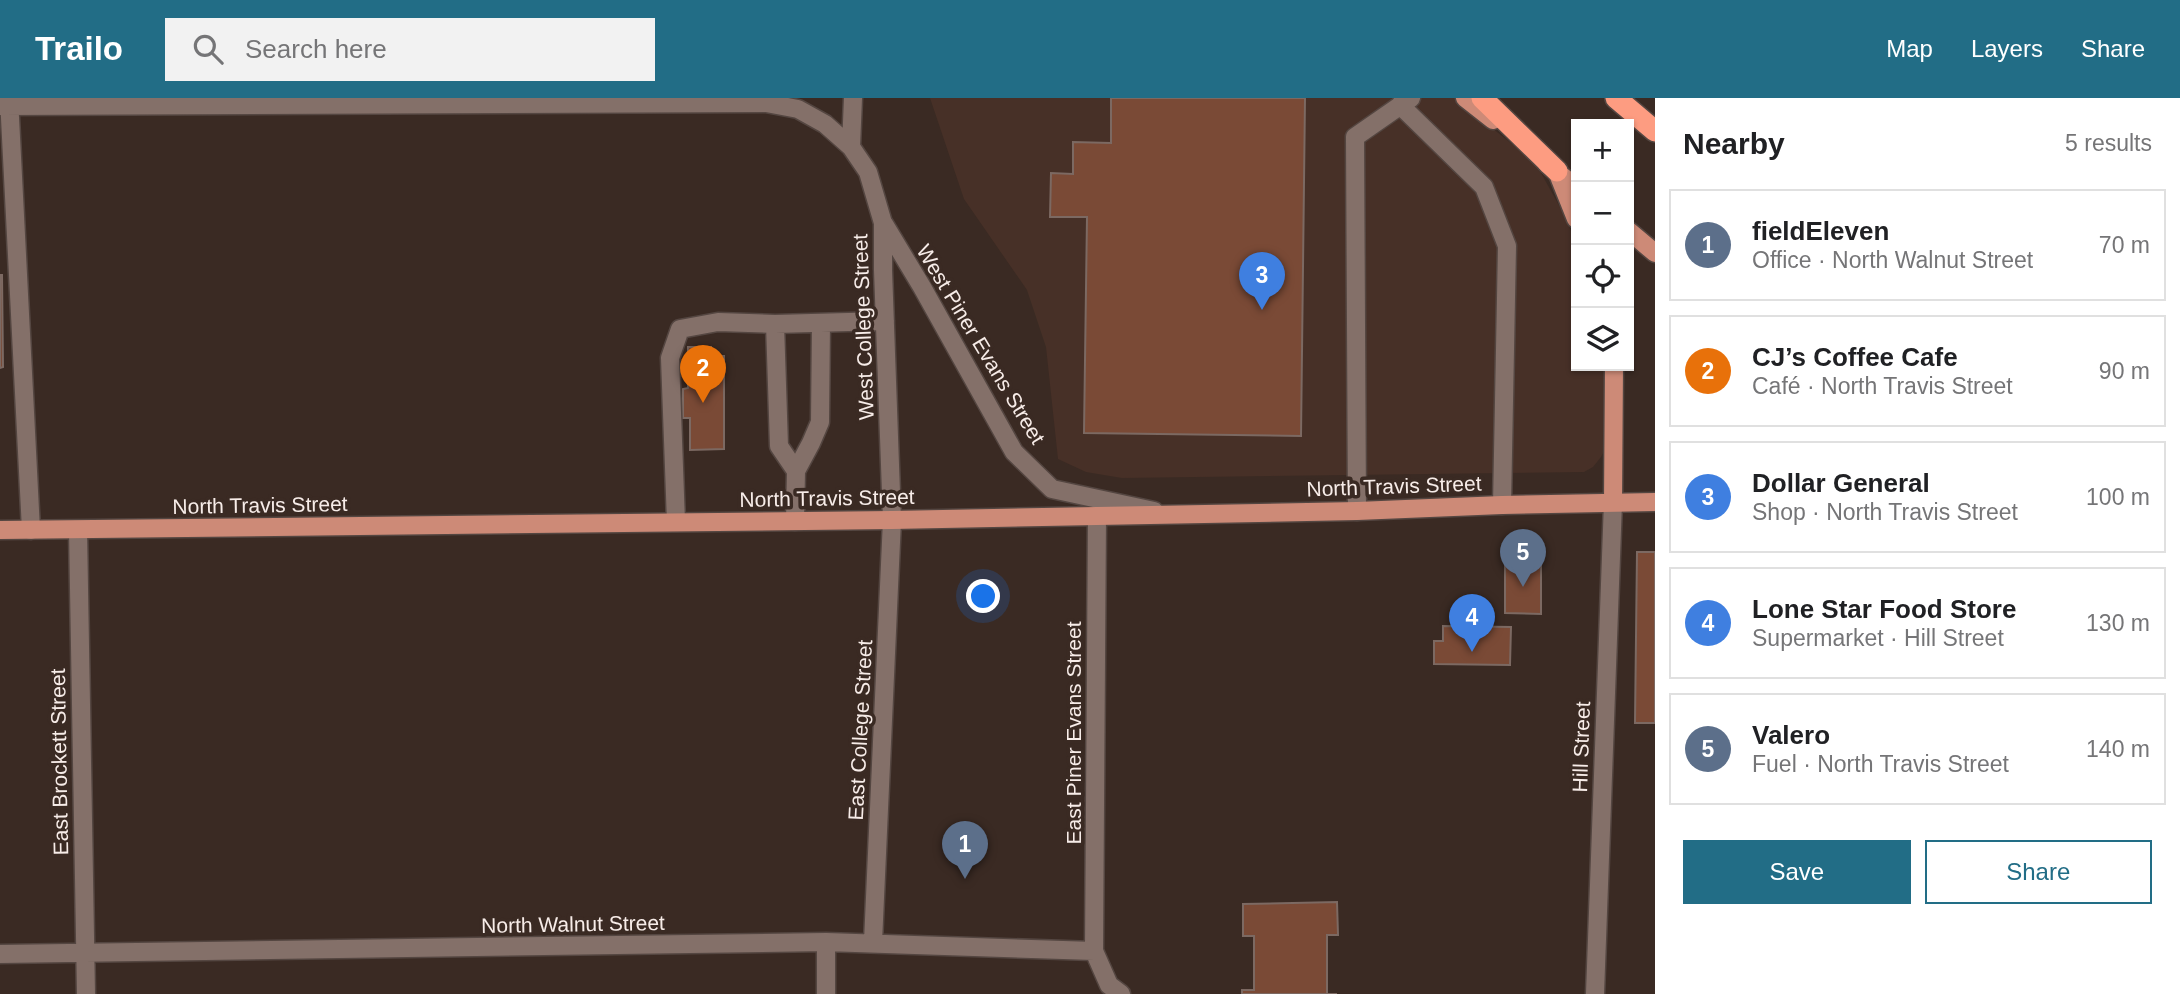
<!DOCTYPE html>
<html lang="en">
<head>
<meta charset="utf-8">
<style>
  :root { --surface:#fff; --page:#f2f2f2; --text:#202124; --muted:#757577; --line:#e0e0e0; --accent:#226d86 }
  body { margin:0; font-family:Arial,sans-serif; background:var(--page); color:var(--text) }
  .controls { position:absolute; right:21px; top:21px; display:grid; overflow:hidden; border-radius:0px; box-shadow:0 2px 5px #0004 }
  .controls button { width:63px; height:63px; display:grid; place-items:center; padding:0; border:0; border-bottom:2px solid var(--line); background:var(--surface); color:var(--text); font:35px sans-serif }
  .you { position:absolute; left:984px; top:499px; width:24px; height:24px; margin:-18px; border:5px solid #fff; border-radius:50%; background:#1a73e8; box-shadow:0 0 0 10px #1a73e833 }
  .badge { display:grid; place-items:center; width:46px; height:46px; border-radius:50%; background:var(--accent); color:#fff; font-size:23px; font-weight:700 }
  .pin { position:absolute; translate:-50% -58px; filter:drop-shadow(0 2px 4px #0008) }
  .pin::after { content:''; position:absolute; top:37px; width:24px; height:21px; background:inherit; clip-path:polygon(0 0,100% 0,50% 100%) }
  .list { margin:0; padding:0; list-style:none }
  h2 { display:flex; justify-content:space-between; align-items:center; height:91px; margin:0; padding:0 28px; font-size:30px }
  h2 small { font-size:23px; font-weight:400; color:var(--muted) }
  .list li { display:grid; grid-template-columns:46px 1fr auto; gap:21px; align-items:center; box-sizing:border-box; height:112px; margin:0 14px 14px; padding:0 14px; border:2px solid var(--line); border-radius:0px }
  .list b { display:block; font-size:26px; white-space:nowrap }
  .list p { margin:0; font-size:23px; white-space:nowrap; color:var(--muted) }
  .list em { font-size:23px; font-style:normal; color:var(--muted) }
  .actions { display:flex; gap:14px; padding:21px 28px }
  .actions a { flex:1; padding:16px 0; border:2px solid var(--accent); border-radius:0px; text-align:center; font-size:24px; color:var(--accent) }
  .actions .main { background:var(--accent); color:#fff }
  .icon { flex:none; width:38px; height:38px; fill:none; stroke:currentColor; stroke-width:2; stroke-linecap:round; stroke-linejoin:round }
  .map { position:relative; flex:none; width:1655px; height:896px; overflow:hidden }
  header { display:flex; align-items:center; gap:42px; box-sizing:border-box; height:98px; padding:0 35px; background:var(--accent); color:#fff }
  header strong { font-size:33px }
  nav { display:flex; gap:38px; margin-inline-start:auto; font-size:24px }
  .search { width:490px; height:63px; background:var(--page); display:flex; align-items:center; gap:18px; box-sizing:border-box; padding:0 24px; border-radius:0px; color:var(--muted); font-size:26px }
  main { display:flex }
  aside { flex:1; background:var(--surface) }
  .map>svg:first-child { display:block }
</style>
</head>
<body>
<header>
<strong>Trailo</strong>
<div class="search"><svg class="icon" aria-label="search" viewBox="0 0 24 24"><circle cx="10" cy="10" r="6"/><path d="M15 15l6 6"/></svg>Search here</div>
<nav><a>Map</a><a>Layers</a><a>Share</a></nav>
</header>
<main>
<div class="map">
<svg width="1655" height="896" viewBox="0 0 1655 896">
  <rect width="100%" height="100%" fill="#3a2a23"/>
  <path fill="#473027" d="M930,0H1454L1531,61L1541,75L1566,120L1576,146V268H1607L1605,351L1601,359L1593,369L1584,374L1122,380L1086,374L1058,361L1046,249L1027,192L964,101Z"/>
  <path fill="#7a4a36" stroke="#7c6962" stroke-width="2" d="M1111,0H1305L1301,338L1084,335L1087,119H1050L1051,75L1073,76V44L1111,45Z
    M0,177H2L3,269L0,270Z
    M688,249H711V258H724V351L690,352V320H683V291L688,290Z
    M1637,454H1655V625H1635Z
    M1505,463H1541V516L1505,515Z
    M1443,528L1511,529L1510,567L1434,566V543H1443Z
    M1337,804L1338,837H1327V896H1337H1242V892H1254V838H1243V806Z"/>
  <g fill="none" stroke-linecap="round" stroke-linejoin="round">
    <defs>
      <path id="minor" d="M9,0L31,432
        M853,0L851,49L868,74L883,125V172L892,422L873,844
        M1400,7L1484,89L1507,148L1502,407
        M0,8L766,5L798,11L825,26L851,49
        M884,126L922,189L1014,354L1052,391L1154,413
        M775,226L779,348L796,373
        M1357,413L1355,39L1411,0
        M795,423L796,373L811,345L820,324L821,225
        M676,424L670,260L680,231L718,224L775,226L885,223
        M78,432L86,896
        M1094,853L1097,418
        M0,856L826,844L1094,853L1109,887L1121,896
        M826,896V844
        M1595,896L1613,404"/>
      <path id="major" d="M1465,0L1493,22
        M1547,66L1576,89
        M1558,76L1576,121
        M1629,133L1655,155
        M1613,404L1614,268
        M0,432L892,422L1357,413L1502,407L1655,404"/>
      <path id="highway" d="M1482,0L1557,73
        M1616,0L1655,33"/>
    </defs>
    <use href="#minor" stroke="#544641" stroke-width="21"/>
    <use href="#major" stroke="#544641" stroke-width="21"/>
    <use href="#highway" stroke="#544641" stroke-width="24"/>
    <use href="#minor" stroke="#847069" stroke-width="18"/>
    <use href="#major" stroke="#cd8a77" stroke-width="18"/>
    <use href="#highway" stroke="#fd9c81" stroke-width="21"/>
  </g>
  <g text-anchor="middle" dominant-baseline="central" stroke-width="7" stroke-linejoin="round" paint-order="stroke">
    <g font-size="21" fill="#f7ece8" stroke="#3a2a23">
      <text transform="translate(863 229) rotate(-92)">West College Street</text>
      <text transform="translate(981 246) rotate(59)">West Piner Evans Street</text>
      <text transform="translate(1394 388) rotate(-2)">North Travis Street</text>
      <text transform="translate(827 400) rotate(-1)">North Travis Street</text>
      <text transform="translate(260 407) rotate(-1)">North Travis Street</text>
      <text transform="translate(860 632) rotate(-87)">East College Street</text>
      <text transform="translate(1073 635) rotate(-90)">East Piner Evans Street</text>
      <text transform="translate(1581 649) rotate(-88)">Hill Street</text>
      <text transform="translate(59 664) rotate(-91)">East Brockett Street</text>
      <text transform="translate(573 826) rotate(-1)">North Walnut Street</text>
    </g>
  </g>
</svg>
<div class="controls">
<button>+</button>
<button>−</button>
<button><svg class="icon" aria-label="locate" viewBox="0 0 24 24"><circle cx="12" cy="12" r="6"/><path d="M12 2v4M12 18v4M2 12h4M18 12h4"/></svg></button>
<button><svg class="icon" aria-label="layers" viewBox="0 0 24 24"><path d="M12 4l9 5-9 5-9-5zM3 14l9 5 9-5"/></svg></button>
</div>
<div class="you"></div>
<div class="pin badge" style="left:965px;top:781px;background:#5c6f8a">1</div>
<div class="pin badge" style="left:703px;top:305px;background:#e8710a">2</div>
<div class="pin badge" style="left:1262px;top:212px;background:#3f7fe0">3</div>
<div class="pin badge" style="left:1472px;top:554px;background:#3f7fe0">4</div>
<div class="pin badge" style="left:1523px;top:489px;background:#5c6f8a">5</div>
</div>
<aside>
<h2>Nearby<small>5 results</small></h2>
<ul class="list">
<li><span class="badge" style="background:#5c6f8a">1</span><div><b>fieldEleven</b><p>Office · North Walnut Street</p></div><em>70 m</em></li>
<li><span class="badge" style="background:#e8710a">2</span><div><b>CJ’s Coffee Cafe</b><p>Café · North Travis Street</p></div><em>90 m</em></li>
<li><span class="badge" style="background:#3f7fe0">3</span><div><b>Dollar General</b><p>Shop · North Travis Street</p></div><em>100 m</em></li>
<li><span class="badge" style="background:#3f7fe0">4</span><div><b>Lone Star Food Store</b><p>Supermarket · Hill Street</p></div><em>130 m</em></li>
<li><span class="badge" style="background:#5c6f8a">5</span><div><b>Valero</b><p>Fuel · North Travis Street</p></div><em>140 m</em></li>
</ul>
<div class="actions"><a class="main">Save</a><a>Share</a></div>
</aside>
</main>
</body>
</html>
